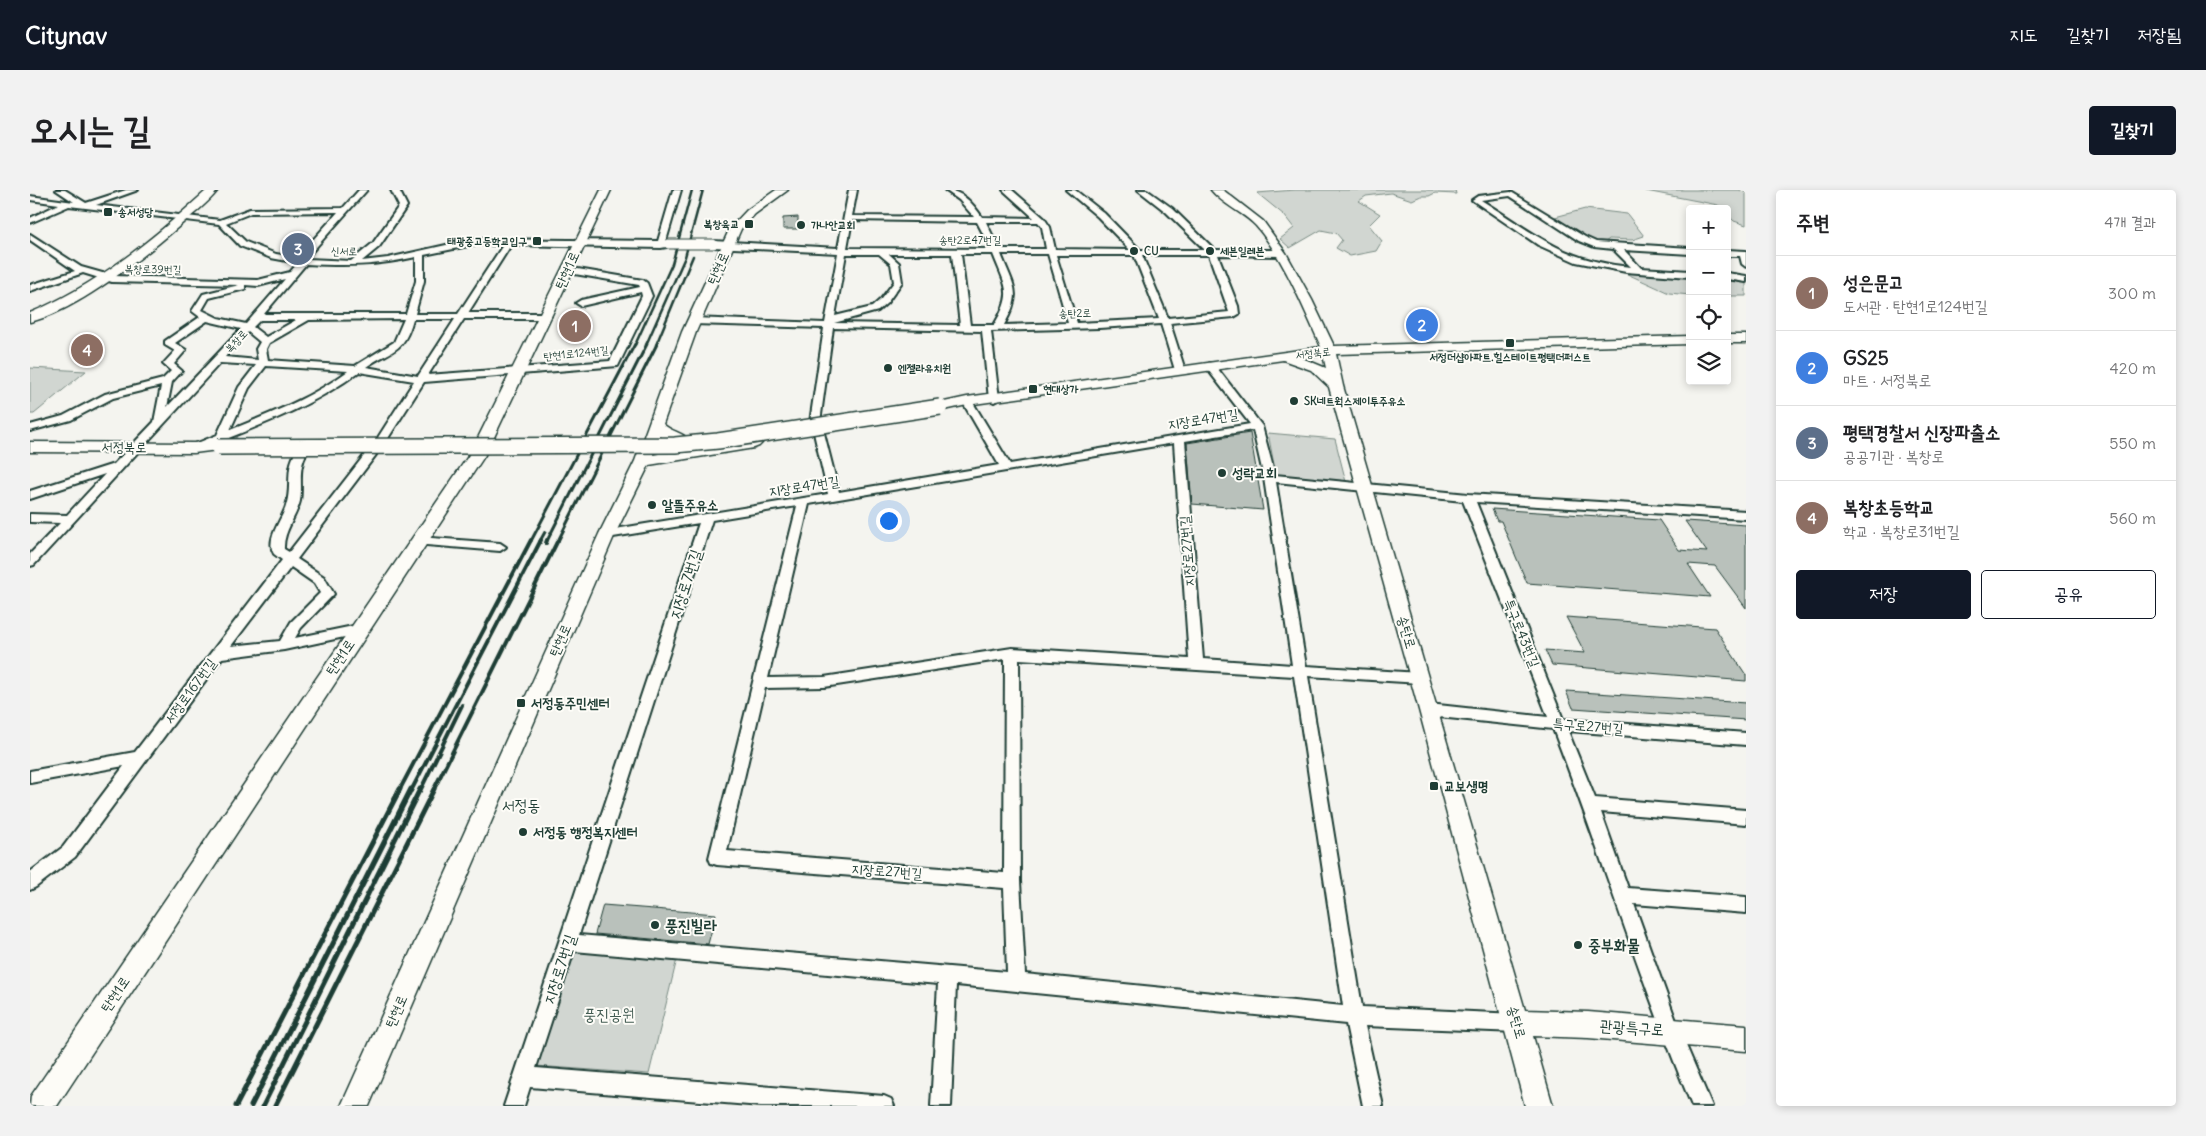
<!DOCTYPE html>
<html lang="ko">
<head>
<meta charset="utf-8">
<style>
  :root { --surface:#fff; --page:#f2f2f2; --text:#202124; --muted:#757577; --line:#e0e0e0; --accent:#111827 }
  body { margin:0; font-family:Delius,"Poor Story",sans-serif; background:var(--page); color:var(--text) }
  .controls { position:absolute; right:15px; top:15px; display:grid; overflow:hidden; border-radius:5px; box-shadow:0 2px 8px #0003 }
  .controls button { width:45px; height:45px; display:grid; place-items:center; padding:0; border:0; border-bottom:1px solid var(--line); background:var(--surface); color:var(--text); font:25px sans-serif }
  .you { position:absolute; left:858px; top:330px; width:18px; height:18px; margin:-12px; border:4px solid #fff; border-radius:50%; background:#1a73e8; box-shadow:0 0 0 8px #1a73e833 }
  .badge { display:grid; place-items:center; width:32px; height:32px; border-radius:50%; background:var(--accent); color:#fff; font-size:16px; font-weight:700 }
  .pin { position:absolute; translate:-50% -50%; border:2px solid #fff; box-shadow:0 1px 5px #0006 }
  .list { margin:0; padding:0; list-style:none }
  h2 { display:flex; justify-content:space-between; align-items:center; height:65px; margin:0; padding:0 20px; font-size:21px }
  h2 small { font-size:16px; font-weight:400; color:var(--muted) }
  .list li { display:grid; grid-template-columns:32px 1fr auto; gap:15px; align-items:center; box-sizing:border-box; height:75px; padding:0 20px; border-top:1px solid var(--line) }
  .list b { display:block; font-size:19px; white-space:nowrap }
  .list p { margin:0; font-size:16px; white-space:nowrap; color:var(--muted) }
  .list em { font-size:16px; font-style:normal; color:var(--muted) }
  .actions { display:flex; gap:10px; padding:15px 20px }
  .actions a { flex:1; padding:11px 0; border:1px solid var(--accent); border-radius:5px; text-align:center; font-size:18px; color:var(--accent) }
  .actions .main { background:var(--accent); color:#fff }
  .icon { flex:none; width:28px; height:28px; fill:none; stroke:currentColor; stroke-width:2; stroke-linecap:round; stroke-linejoin:round }
  .map { position:relative; flex:none; width:1716px; height:916px; overflow:hidden; border-radius:5px }
  header { display:flex; align-items:center; gap:30px; box-sizing:border-box; height:70px; padding:0 25px; background:var(--accent); color:#fff }
  header strong { font-size:24px }
  nav { display:flex; gap:28px; margin-inline-start:auto; font-size:18px }
  .intro { display:flex; align-items:center; justify-content:space-between; box-sizing:border-box; height:120px; padding:0 30px }
  h1 { margin:0; font-size:35px }
  .button { padding:12px 22px; border-radius:5px; background:var(--accent); color:#fff; font-size:18px; font-weight:700 }
  main { display:flex; gap:30px; padding:0 30px }
  aside { flex:1; background:var(--surface); border-radius:5px; box-shadow:0 2px 8px #0003 }
  .map>svg:first-child { display:block }
</style>
</head>
<body>
<header>
<strong>Citynav</strong>
<nav><a>지도</a><a>길찾기</a><a>저장됨</a></nav>
</header>
<div class="intro"><h1>오시는 길</h1><a class="button">길찾기</a></div>
<main>
<div class="map">
<svg width="1716" height="916" viewBox="0 0 1716 916">
  <rect width="100%" height="100%" fill="#f4f4ef"/>
  <filter id="ink" filterUnits="userSpaceOnUse"><feTurbulence type="fractalNoise" baseFrequency=".02" numOctaves="2"/><feDisplacementMap in="SourceGraphic" scale="10" xChannelSelector="R" yChannelSelector="G"/><feConvolveMatrix kernelMatrix="1 2 1 2 8 2 1 2 1" color-interpolation-filters="sRGB"/></filter>
  <g filter="url(#ink)">
    <path fill="#d1d6d1" stroke="#788a82" d="M1265,0H1425L1426,4L1405,3L1399,6H1391L1382,10L1361,3L1336,6L1329,11L1350,24L1339,35L1352,51L1346,61L1320,66L1306,58L1312,50L1306,43L1291,40L1260,58L1250,49L1264,38L1254,25L1227,3Z
      M1611,0H1709L1716,3V35L1704,31L1697,24V19H1692L1688,15Z
      M1555,19L1597,24L1614,46L1602,50L1579,49L1574,53L1562,51L1525,27Z
      M1595,83L1660,87V105L1639,103Z
      M1697,90L1716,93V106H1697Z
      M0,178L56,181L4,224H0Z
      M1238,243L1305,249L1316,292L1246,285Z
      M544,760L647,769L619,884L506,876Z"/>
    <path fill="#b9c1bb" stroke="#1f3d34" d="M768,27V39H753V28Z
      M1220,243L1233,320L1162,314L1157,253Z
      M1462,319L1629,330L1649,360L1677,362L1655,331L1716,335V418L1685,376L1658,374L1680,407L1497,393L1471,331H1467Z
      M1536,427L1685,438L1716,485V491L1522,475L1515,460L1555,463Z
      M1536,501L1716,513V530L1543,518Z
      M573,715L686,724L678,754L565,744Z"/>
    <g fill="none" stroke-linecap="round" stroke-linejoin="round">
      <defs>
        <path id="street" d="M26,0H35L56,13L96,0H108L66,15L190,30L220,19L313,18L329,0H337L280,64L278,69L321,71L343,53L369,16L361,0H369L377,16L349,57L332,71L358,68L443,49L628,51L643,0H651L636,51L642,52V56L631,58L481,55L438,123H516L521,126L516,129H434L398,185L580,171L612,106L611,102L551,116L546,113L551,110L610,97L609,95L533,82V78L536,77L613,90L617,93L622,106L588,176L394,192L355,253L267,369L294,387L304,404L271,438L265,448L328,435L333,437L335,440L333,443L254,460L192,468L45,667L6,697L0,700V682L33,657L94,576L0,593V581L105,562L252,370L244,364C235,349 252,330 256,316C263,295 254,280 267,260H275L277,262C267,281 273,292 270,311C266,328 253,341 254,359L259,362L347,249L384,191L329,182C279,219 225,237 168,260H160L158,258L160,256L187,245L209,197L226,175L190,173L4,375L0,376V364L30,333L0,332V324L37,325L75,284L0,309V301L84,274L124,232L131,196L83,208L41,230L0,241V235L33,226L75,204L133,189L141,181L133,174L145,161L135,155V151L170,127L162,121L173,104L209,95L82,92L53,83L0,101V95L45,81L0,50V44L51,77L83,86L228,90L260,82L268,73L241,68L210,56L189,34L39,16L0,33V28L29,14L0,10V6L44,12ZM308,22L273,61L270,68L246,64L216,52L196,33L221,23ZM443,55H473L428,124H385L394,91V65ZM386,67V91L376,124H234L276,74C316,76 346,76 386,67ZM255,89L216,134L188,128L172,120L179,108L215,99V95L228,96ZM374,129L364,152L325,176L238,170L236,159L239,153L279,130ZM383,129H425L388,186L336,177C361,159 373,165 383,129ZM230,130H266L236,147L223,137ZM177,131L211,139L137,217L142,192L152,181L144,174L156,160L145,153ZM218,142L230,152L226,159L228,170L195,167ZM236,176L318,181C281,208 242,223 200,240L219,198ZM261,377L284,393L290,403L261,432L250,451L201,456Z
          M819,0H827L822,26L944,27L929,10L915,0C932,0 943,14 952,27L1004,28L973,0H982L1014,28L1020,37L1025,59L1100,60L1068,27L1036,0H1045L1074,23L1110,60H1175L1136,22L1108,0H1117L1142,18L1185,60H1250L1254,63L1250,66L1188,65L1208,116L1209,124L1204,127L1140,133L1155,180L1150,183L1145,180L1131,134L1069,138L961,141L969,209L964,212L959,209L952,141L803,138L790,232L785,235L780,232L794,138L663,134L658,131L663,128L795,133L808,63L683,57L679,54L683,51L808,58ZM822,30L947,32L961,59L817,58ZM956,32H1008L1012,37L1016,59H969ZM816,64H849L861,74L864,92L851,109L842,117L805,126ZM859,64H922L930,135L804,133L848,121L857,113L872,92L869,73ZM931,64H963C976,98 984,102 964,135H940ZM971,64H1018L1038,133L974,135C993,102 984,98 971,64ZM1026,65H1104L1129,129L1047,133ZM1112,65H1179L1199,122L1138,128Z
          M1481,2L1555,47L1566,52L1660,58V64L1594,60L1611,78L1660,81V87L1596,82L1546,72L1508,55L1442,10L1448,6ZM1480,6L1549,51L1564,57L1583,59L1601,77C1532,71 1506,44 1451,10Z
          M1697,60L1716,61V77L1712,74L1710,66H1697Z
          M1697,83L1716,86V92L1697,89Z
          M1180,173L1184,174L1232,236L1245,285L1438,304L1716,321V329L1446,312L1533,529L1716,543V555L1538,541L1565,608L1716,620V634L1571,622L1598,698L1716,707V723L1604,714L1649,839L1682,916H1662C1610,791 1572,665 1523,539L1399,526L1394,524L1392,520L1394,516L1399,514L1518,527L1433,311L1246,292L1276,476L1390,483L1395,484L1397,488L1395,492L1390,493L1278,486L1332,817L1487,824L1494,826L1496,833L1494,840L1487,842L1335,836L1353,916H1333L1316,834L926,795L921,916H901L908,794L544,761L506,878L854,906L861,909L864,916H731L500,897L494,916H474L669,333L577,348L573,347L571,344L573,341L798,304L784,243L789,240L794,243L809,302L969,275L932,211L937,208L942,211L980,274L1220,234L1175,176ZM1223,240L1234,288L1262,475L1173,469L1155,251ZM1144,253L1159,469L982,458L794,487L738,488L779,314ZM767,316L679,668L681,673L687,675L974,698L977,782L549,745L682,330ZM975,469L974,683L697,661L735,498L794,497ZM989,469L1264,486L1313,816L995,784L990,691Z
          M388,347L470,353L476,357L470,361L384,354L382,351Z"/>
        <path id="secondary" d="M177,0H188C179,12 166,22 154,32C116,65 49,120 0,132V123C67,95 123,49 177,0Z
          M571,0H581L457,262L27,916H0L1,906L441,262Z
          M746,0H758L725,24L711,39L666,142L633,234C642,242 654,243 661,251L659,254H649L629,246L623,265L724,248L729,250L732,253L729,256L724,258L619,275L585,344L339,916H311L569,344L605,271L652,142L700,38L717,20Z
          M1181,0H1193L1233,31L1256,63L1282,110L1304,156L1660,146V154L1306,164L1313,196L1495,820L1558,822L1716,835V861L1558,848L1503,846L1523,916H1495L1389,520L1299,197L1281,180L1253,170L937,215L910,221L903,217L905,214L937,207L1291,157C1274,119 1253,67 1226,36C1213,22 1193,15 1181,0ZM1293,165L1296,178L1272,168Z
          M1697,145H1716V153H1697Z
          M206,249L211,251L214,254L211,257L164,263L0,262V252L164,253Z"/>
      </defs>
      <use href="#street" stroke="#1f3d34" stroke-width="4"/>
      <use href="#secondary" stroke="#1f3d34" stroke-width="3"/>
      <use href="#street" fill="#fdfcf7" fill-rule="evenodd"/>
      <use href="#secondary" fill="#fdfcf7" fill-rule="evenodd"/>
      <path stroke="#1f3d34" stroke-width="2.5" d="M605,155L642,74L662,0
        M616,155L655,67L673,0
        M626,155L663,66"/>
      <path stroke="#1f3d34" stroke-width="3" d="M501,351L605,154
        M510,351L515,342
        M517,351L617,154
        M528,351L627,154"/>
      <path stroke="#1f3d34" stroke-width="4" d="M516,353L517,350
        M369,601L501,350
        M381,601L511,350
        M390,601L432,515
        M403,601L528,350"/>
      <path stroke="#1f3d34" stroke-width="5" d="M206,916L370,599
        M221,916L381,599
        M233,916L390,599
        M245,916L404,599"/>
      <defs>
        <path id="street-bridge" d="M639,54H683"/>
        <path id="secondary-bridge" d="M188,257L645,255L688,251L910,217"/>
      </defs>
      <use href="#street-bridge" stroke="#1f3d34" stroke-width="11" stroke-linecap="butt"/>
      <use href="#secondary-bridge" stroke="#1f3d34" stroke-width="18" stroke-linecap="butt"/>
      <use href="#street-bridge" stroke="#fdfcf7" stroke-width="9"/>
      <use href="#secondary-bridge" stroke="#fdfcf7" stroke-width="15"/>
    </g>
  </g>
  <g fill="#1f3d34" stroke="#fdfcf7" stroke-width="2">
    <rect x="73" y="17" width="10" height="10" rx="2.5"/>
    <rect x="714" y="29" width="10" height="10" rx="2.5"/>
    <circle cx="771" cy="35" r="5"/>
    <rect x="502" y="46" width="10" height="10" rx="2.5"/>
    <circle cx="1104" cy="61" r="5"/>
    <circle cx="1180" cy="61" r="5"/>
    <rect x="1475" y="148" width="10" height="10" rx="2.5"/>
    <circle cx="858" cy="178" r="5"/>
    <rect x="998" y="194" width="10" height="10" rx="2.5"/>
    <circle cx="1264" cy="211" r="5"/>
    <circle cx="1192" cy="283" r="5"/>
    <circle cx="622" cy="315" r="5"/>
    <rect x="486" y="508" width="10" height="10" rx="2.5"/>
    <rect x="1399" y="591" width="10" height="10" rx="2.5"/>
    <circle cx="493" cy="642" r="5"/>
    <circle cx="625" cy="735" r="5"/>
    <circle cx="1548" cy="755" r="5"/>
  </g>
  <g text-anchor="middle" dominant-baseline="central" stroke-width="4" stroke-linejoin="round" paint-order="stroke">
    <g font-size="11" font-weight="bold" fill="#1f3d34" stroke="#fdfcf7" text-anchor="start">
      <text x="88" y="22">송서성당</text>
      <text x="709" y="34" text-anchor="end">복창육교</text>
      <text x="781" y="35">가나안교회</text>
      <text x="497" y="51" text-anchor="end">태광중고등학교입구</text>
      <text x="1114" y="61">CU</text>
      <text x="1190" y="61">세븐일레븐</text>
      <text x="1480" y="167" text-anchor="middle">서정더샵아파트.힐스테이트평택더퍼스트</text>
      <text x="868" y="178">엔젤라유치원</text>
      <text x="1013" y="199">현대상가</text>
      <text x="1274" y="211">SK네트웍스제이투주유소</text>
    </g>
    <g font-size="11" fill="#1f3d34" stroke="#fdfcf7">
      <text x="940" y="50">송탄2로47번길</text>
      <text transform="translate(314 61) rotate(1)">신서로</text>
      <text transform="translate(123 79) rotate(1)">복창로39번길</text>
      <text transform="translate(1045 123) rotate(-2)">송탄2로</text>
      <text transform="translate(206 151) rotate(-48)">복창로</text>
      <text transform="translate(546 163) rotate(-6)">탄현1로124번길</text>
      <text transform="translate(1283 163) rotate(-7)">서정북로</text>
    </g>
    <g font-size="14" fill="#1f3d34" stroke="#fdfcf7">
      <text transform="translate(688 78) rotate(-66)">탄현로</text>
      <text transform="translate(537 80) rotate(-66)">탄현1로</text>
      <text transform="translate(1173 229) rotate(-9)">지장로47번길</text>
      <text x="94" y="257">서정북로</text>
      <text transform="translate(774 296) rotate(-9)">지장로47번길</text>
      <text transform="translate(1157 361) rotate(-94)">지장로27번길</text>
      <text transform="translate(1377 442) rotate(74)">송탄로</text>
      <text transform="translate(1492 443) rotate(68)">특구로43번길</text>
      <text transform="translate(530 450) rotate(-66)">탄현로</text>
      <text transform="translate(310 467) rotate(-56)">탄현1로</text>
      <text transform="translate(160 501) rotate(-54)">서정로167번길</text>
      <text transform="translate(1558 536) rotate(5)">특구로27번길</text>
      <text transform="translate(857 681) rotate(4)">지장로27번길</text>
      <text transform="translate(85 804) rotate(-56)">탄현1로</text>
      <text transform="translate(366 821) rotate(-66)">탄현로</text>
      <text transform="translate(1487 832) rotate(74)">송탄로</text>
    </g>
    <g font-size="14" font-weight="bold" fill="#1f3d34" stroke="#fdfcf7" text-anchor="start">
      <text x="1202" y="283">성락교회</text>
      <text x="632" y="315">알뜰주유소</text>
      <text x="501" y="513">서정동주민센터</text>
      <text x="1414" y="596">교보생명</text>
      <text x="503" y="642">서정동 행정복지센터</text>
    </g>
    <g font-size="16" fill="#1f3d34" stroke="#fdfcf7">
      <text transform="translate(655 394) rotate(-72)">지장로7번길</text>
      <text transform="translate(529 779) rotate(-72)">지장로7번길</text>
      <text transform="translate(1602 837) rotate(4)">관광특구로</text>
    </g>
    <g font-size="16" fill="#1f3d34" stroke="#fdfcf7">
      <text x="491" y="615">서정동</text>
    </g>
    <g font-size="16" font-weight="bold" fill="#1f3d34" stroke="#fdfcf7" text-anchor="start">
      <text x="635" y="735">풍진빌라</text>
      <text x="1558" y="755">중부화물</text>
    </g>
    <g font-size="16" fill="#435c53" stroke="#fdfcf7">
      <text x="579" y="824">풍진공원</text>
    </g>
  </g>
</svg>
<div class="controls">
<button>+</button>
<button>−</button>
<button><svg class="icon" aria-label="locate" viewBox="0 0 24 24"><circle cx="12" cy="12" r="6"/><path d="M12 2v4M12 18v4M2 12h4M18 12h4"/></svg></button>
<button><svg class="icon" aria-label="layers" viewBox="0 0 24 24"><path d="M12 4l9 5-9 5-9-5zM3 14l9 5 9-5"/></svg></button>
</div>
<div class="you"></div>
<div class="pin badge" style="left:545px;top:136px;background:#8d6e63">1</div>
<div class="pin badge" style="left:1392px;top:135px;background:#3f7fe0">2</div>
<div class="pin badge" style="left:268px;top:59px;background:#5c6f8a">3</div>
<div class="pin badge" style="left:57px;top:160px;background:#8d6e63">4</div>
</div>
<aside>
<h2>주변<small>4개 결과</small></h2>
<ul class="list">
<li><span class="badge" style="background:#8d6e63">1</span><div><b>성은문고</b><p>도서관 · 탄현1로124번길</p></div><em>300 m</em></li>
<li><span class="badge" style="background:#3f7fe0">2</span><div><b>GS25</b><p>마트 · 서정북로</p></div><em>420 m</em></li>
<li><span class="badge" style="background:#5c6f8a">3</span><div><b>평택경찰서 신장파출소</b><p>공공기관 · 복창로</p></div><em>550 m</em></li>
<li><span class="badge" style="background:#8d6e63">4</span><div><b>복창초등학교</b><p>학교 · 복창로31번길</p></div><em>560 m</em></li>
</ul>
<div class="actions"><a class="main">저장</a><a>공유</a></div>
</aside>
</main>
</body>
</html>
